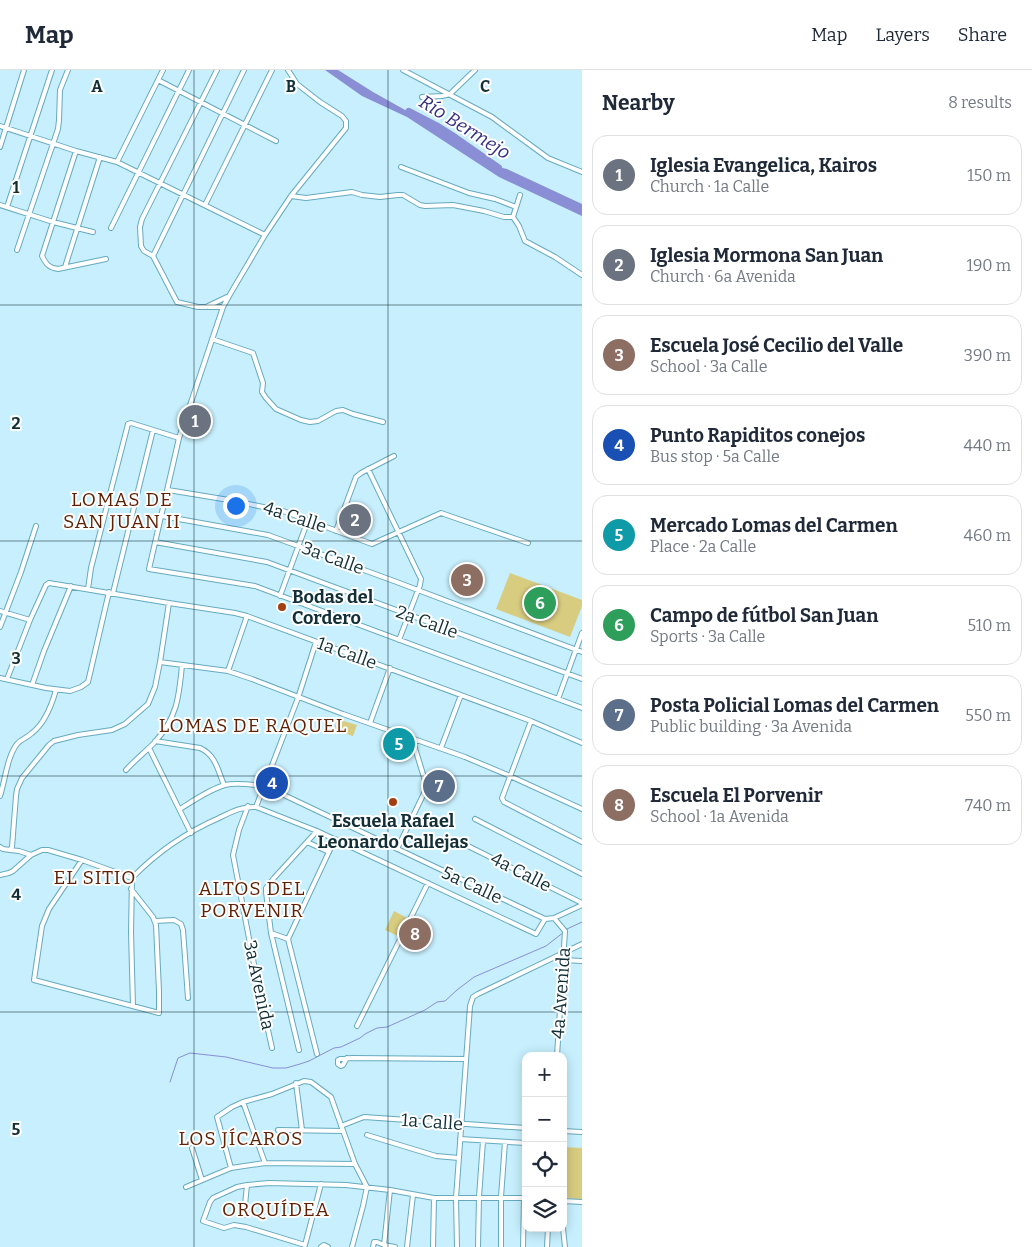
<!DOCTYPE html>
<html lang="en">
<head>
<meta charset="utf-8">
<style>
  :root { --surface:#fff; --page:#f6f6f7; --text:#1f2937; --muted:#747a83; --line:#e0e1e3; --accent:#a33e12 }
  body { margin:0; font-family:Bitter,serif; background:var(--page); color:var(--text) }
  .controls { position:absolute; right:15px; bottom:15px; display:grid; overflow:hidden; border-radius:10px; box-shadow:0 2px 12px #0003 }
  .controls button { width:45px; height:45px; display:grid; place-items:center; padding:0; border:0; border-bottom:1px solid var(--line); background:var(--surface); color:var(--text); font:25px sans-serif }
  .you { position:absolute; left:235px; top:435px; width:18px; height:18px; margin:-12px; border:4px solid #fff; border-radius:50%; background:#1a73e8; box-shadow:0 0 0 8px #1a73e833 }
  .badge { display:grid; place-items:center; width:32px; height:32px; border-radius:50%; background:var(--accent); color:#fff; font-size:16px; font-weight:700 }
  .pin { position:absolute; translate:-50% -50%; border:2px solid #fff; box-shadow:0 1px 5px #0006 }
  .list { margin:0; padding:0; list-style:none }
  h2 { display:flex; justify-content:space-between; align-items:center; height:65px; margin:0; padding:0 20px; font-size:21px }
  h2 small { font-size:16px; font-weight:400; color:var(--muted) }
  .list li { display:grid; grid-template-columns:32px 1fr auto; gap:15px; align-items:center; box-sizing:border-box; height:80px; margin:0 10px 10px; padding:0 10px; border:1px solid var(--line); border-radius:15px }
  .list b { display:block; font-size:19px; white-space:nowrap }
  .list p { margin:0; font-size:16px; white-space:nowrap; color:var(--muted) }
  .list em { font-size:16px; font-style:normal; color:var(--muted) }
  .icon { flex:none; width:28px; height:28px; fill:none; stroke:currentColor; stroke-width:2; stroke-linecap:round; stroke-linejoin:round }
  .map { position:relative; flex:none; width:582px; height:1177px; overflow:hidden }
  header { display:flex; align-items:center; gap:30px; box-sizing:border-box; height:70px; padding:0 25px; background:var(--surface); border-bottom:1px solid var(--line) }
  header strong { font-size:24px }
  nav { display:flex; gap:28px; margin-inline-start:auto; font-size:18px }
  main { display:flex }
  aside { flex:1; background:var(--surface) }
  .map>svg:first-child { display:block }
</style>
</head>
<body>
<header>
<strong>Map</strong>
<nav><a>Map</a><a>Layers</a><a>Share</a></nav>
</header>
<main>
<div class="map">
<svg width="582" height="1177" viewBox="0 0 582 1177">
  <rect width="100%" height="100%" fill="#c7effd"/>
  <path fill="#d8cc81" d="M510,503L582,530V536L570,567L496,539Z
    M337,649L357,655L353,666L334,660Z
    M394,841L407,848L398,866L385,860Z
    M563,1077L582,1078V1130L563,1127Z"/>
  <path fill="#8a8ed5" d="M325,0H338L373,22L455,68L494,96L507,99L582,134V146L499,107L407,47L362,26Z"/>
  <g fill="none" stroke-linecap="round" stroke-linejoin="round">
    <path stroke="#8a8ed5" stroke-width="1" d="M567,859L582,852
      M170,1012L178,988L190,983L226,987L273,998H286L300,994L309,991L334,978L341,977L360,968L365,964L377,958L387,957L425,940L437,932L445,931L457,920L474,907L546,876L564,862"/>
    <path stroke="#8a8ed5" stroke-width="8" d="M409,42L436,56L455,68L498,98"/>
    <defs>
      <path id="street" d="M217,0L142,149L140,157L141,176L144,181L153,186L177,232L198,237H206L229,226L265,165L291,126L346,58V51L342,46L320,32L297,14L288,0
        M403,0L492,47L548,88L582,102
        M158,10L276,71
        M422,27L442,26L450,24L475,0
        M0,56L76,81L117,92L265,165
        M0,77L24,0
        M76,81L42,186C46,194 49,198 58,199L106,189
        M117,92L163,0
        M401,97L469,123L495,129L516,137
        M291,126L306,128L352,122L362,125L380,127L398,125H403L420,135L425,136L453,135L484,141L504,147H513L519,156L525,171L555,187L582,205
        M0,135L53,152L93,162
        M205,135L272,0
        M7,137L52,0
        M513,147L520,125
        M111,158L189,0
        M17,180L58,59L59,50L60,20L68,0
        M153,186L244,0
        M65,197L100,87
        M229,226L223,237L179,368L149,499L255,516L582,638
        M208,237H223
        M212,269L253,283L263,313L262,322L266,328L276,339L301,350L310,352L318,351L336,341L343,340L353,344L383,352
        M368,399L421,509L420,515L399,570
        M168,420L229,430L283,441L372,474L441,443L528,473
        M162,446L268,465L394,511L582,582
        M336,461L356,407L361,403L394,386
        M155,472L267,492L582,609
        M88,519L91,498L128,354L131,353L179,368
        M113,523L153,360
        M280,526L308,450
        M0,541L30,550
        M0,557L21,502L36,456
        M160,592L228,601L252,609L343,644L465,687L510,706L582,739
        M228,601L247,546
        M0,608L46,618L70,621L81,617L88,612L109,522
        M7,609L30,550L46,515L49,513L169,533L235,543L247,546L531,651L582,673
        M32,615L44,581L71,516
        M558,629L582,563
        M531,651L502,728L504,732L582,772
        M370,653L390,598
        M155,671L200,678C216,685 218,701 224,715
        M149,678L191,763
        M441,678L461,625
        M126,700C135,690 145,682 154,673C177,648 179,628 182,595
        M0,726C5,711 7,687 17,674C21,669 27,668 32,663C44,654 52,634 56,620
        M248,736L239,760L233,785L257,910L272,978
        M256,737L298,628L316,572
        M180,739C193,731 210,719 225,715C238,712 252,715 265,716L545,849
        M475,749L582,804
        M307,772L329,782
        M460,772L582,833
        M0,777L3,779L10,780
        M397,779L427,717L414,675L416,670
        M31,785L19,781L10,780L12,777L16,726L17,719L22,708L49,675L54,671L78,665L112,660L125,654L148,634L155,617L160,592L169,533
        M82,790L49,839L42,856L34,910L159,943V921L156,855L153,847L131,819
        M0,805L9,803L13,801L31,785L42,780H48L82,790L132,808
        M132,808C157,782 187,762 219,748C231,742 242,736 256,737L317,761L536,864L545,849
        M132,808L131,862L133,936
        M554,848L565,861L557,986
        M545,849L554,848L582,835
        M155,851L174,850L181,854L183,860L188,928
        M271,863L288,869
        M563,890L582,891
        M357,956L428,813
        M299,980L271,863L266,822V818L274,808L317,761
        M317,984L288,869L335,769
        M347,988L343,995L341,996L338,994V990L340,989L352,988L466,989
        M296,1013L302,1060
        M243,1032L265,1093
        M341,1056L364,1047L526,1058
        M278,1060L343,1061
        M563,1061L582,1062
        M367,1065L436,1086L459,1088
        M460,1069L526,1073
        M192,1078L202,1110
        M231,1098L217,1047L232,1037L243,1032L272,1024L304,1011L311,1012L331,1027L355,1094L367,1117L363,1136L352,1177
        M321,1114L305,1175L246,1157L234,1155L224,1158L203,1151L210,1132L213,1128L237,1117L247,1115L269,1113L346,1115L390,1120L434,1128H526
        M186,1117L231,1098L265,1093L355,1094
        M563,1131L582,1132
        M244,1145L247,1115
        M563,1158L565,1177
        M384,1175L395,1177
        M321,1177L324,1175L328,1177
        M373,1177L374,1172H377L384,1175L390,1120
        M407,1177L413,1125
        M433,1177L434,1128
        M457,1177L456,1128L470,936L473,927L478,924L582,874
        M478,1177L479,1127L483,1071
        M501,1177V1127L505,1072
        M523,1177L524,1128
        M547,1177L548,1158"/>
    </defs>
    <use href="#street" stroke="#66aabf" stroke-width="6"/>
    <use href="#street" stroke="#fff" stroke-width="4"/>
  </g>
  <path fill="none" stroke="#122f37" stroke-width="1" stroke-opacity="0.55" d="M194,0V1177M388,0V1177M0,235H582M0,471H582M0,706H582M0,942H582"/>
  <g fill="#a33e12" stroke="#fff" stroke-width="2">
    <circle cx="282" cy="537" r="5"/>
    <circle cx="393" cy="732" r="5"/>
  </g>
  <g text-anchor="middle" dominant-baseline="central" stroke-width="4" stroke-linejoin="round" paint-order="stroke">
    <g font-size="18" fill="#122f37" stroke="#fff">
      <text transform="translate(295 447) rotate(18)">4a Calle</text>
      <text transform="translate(333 488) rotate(20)">3a Calle</text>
      <text transform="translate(427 552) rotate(20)">2a Calle</text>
      <text transform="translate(347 583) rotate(20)">1a Calle</text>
      <text transform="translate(521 802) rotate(27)">4a Calle</text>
      <text transform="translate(472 815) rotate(25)">5a Calle</text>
      <text transform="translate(259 915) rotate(78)">3a Avenida</text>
      <text transform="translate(561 923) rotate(-86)">4a Avenida</text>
      <text transform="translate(432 1052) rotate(4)">1a Calle</text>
    </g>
    <g font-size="18" font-weight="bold" fill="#122f37" stroke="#fff" text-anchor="start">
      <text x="292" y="527">Bodas del<tspan x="292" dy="21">Cordero</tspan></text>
      <text x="393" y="751" text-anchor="middle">Escuela Rafael<tspan x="393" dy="21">Leonardo Callejas</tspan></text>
    </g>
    <g font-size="19" font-style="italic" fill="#352f82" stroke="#fff">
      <text transform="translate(465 57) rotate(32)">Río Bermejo</text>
    </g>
    <g font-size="19" letter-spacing="1" fill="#602004" stroke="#fff">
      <text x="122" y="429">LOMAS DE<tspan x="122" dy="22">SAN JUAN II</tspan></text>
      <text x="253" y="655">LOMAS DE RAQUEL</text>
      <text x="95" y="807">EL SITIO</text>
      <text x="252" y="818">ALTOS DEL<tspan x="252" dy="22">PORVENIR</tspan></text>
      <text x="241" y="1068">LOS JÍCAROS</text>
      <text x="276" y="1139">ORQUÍDEA</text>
    </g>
  </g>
  <g font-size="16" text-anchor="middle" font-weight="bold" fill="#122f37" stroke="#fff" stroke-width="4" stroke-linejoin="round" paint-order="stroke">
    <text x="97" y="22">A</text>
    <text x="291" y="22">B</text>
    <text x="485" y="22">C</text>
    <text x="16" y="123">1</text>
    <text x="16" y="359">2</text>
    <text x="16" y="594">3</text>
    <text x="16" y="830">4</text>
    <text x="16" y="1065">5</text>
  </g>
</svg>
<div class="controls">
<button>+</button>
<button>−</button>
<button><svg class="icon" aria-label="locate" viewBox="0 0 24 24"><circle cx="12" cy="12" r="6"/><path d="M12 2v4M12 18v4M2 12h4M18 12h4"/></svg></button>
<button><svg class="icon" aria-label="layers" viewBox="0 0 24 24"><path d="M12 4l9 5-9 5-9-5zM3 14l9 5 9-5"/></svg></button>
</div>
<div class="you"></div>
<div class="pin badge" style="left:195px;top:351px;background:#6b7280">1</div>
<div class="pin badge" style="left:355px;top:450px;background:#6b7280">2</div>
<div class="pin badge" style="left:467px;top:510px;background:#8d6e63">3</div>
<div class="pin badge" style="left:272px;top:713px;background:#1a4fb4">4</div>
<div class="pin badge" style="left:399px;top:674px;background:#0f9aa8">5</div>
<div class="pin badge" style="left:540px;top:533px;background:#2e9e5b">6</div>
<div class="pin badge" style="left:439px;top:716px;background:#5c6f8a">7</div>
<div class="pin badge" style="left:415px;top:864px;background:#8d6e63">8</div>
</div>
<aside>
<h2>Nearby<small>8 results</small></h2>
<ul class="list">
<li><span class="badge" style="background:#6b7280">1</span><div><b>Iglesia Evangelica, Kairos</b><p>Church · 1a Calle</p></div><em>150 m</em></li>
<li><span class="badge" style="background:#6b7280">2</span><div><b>Iglesia Mormona San Juan</b><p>Church · 6a Avenida</p></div><em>190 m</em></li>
<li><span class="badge" style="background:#8d6e63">3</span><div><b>Escuela José Cecilio del Valle</b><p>School · 3a Calle</p></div><em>390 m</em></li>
<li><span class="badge" style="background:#1a4fb4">4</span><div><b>Punto Rapiditos conejos</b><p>Bus stop · 5a Calle</p></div><em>440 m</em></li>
<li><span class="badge" style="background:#0f9aa8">5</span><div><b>Mercado Lomas del Carmen</b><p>Place · 2a Calle</p></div><em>460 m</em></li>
<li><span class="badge" style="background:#2e9e5b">6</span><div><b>Campo de fútbol San Juan</b><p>Sports · 3a Calle</p></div><em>510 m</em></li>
<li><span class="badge" style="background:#5c6f8a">7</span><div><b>Posta Policial Lomas del Carmen</b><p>Public building · 3a Avenida</p></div><em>550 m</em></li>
<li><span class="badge" style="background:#8d6e63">8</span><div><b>Escuela El Porvenir</b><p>School · 1a Avenida</p></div><em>740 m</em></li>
</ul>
</aside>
</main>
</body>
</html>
